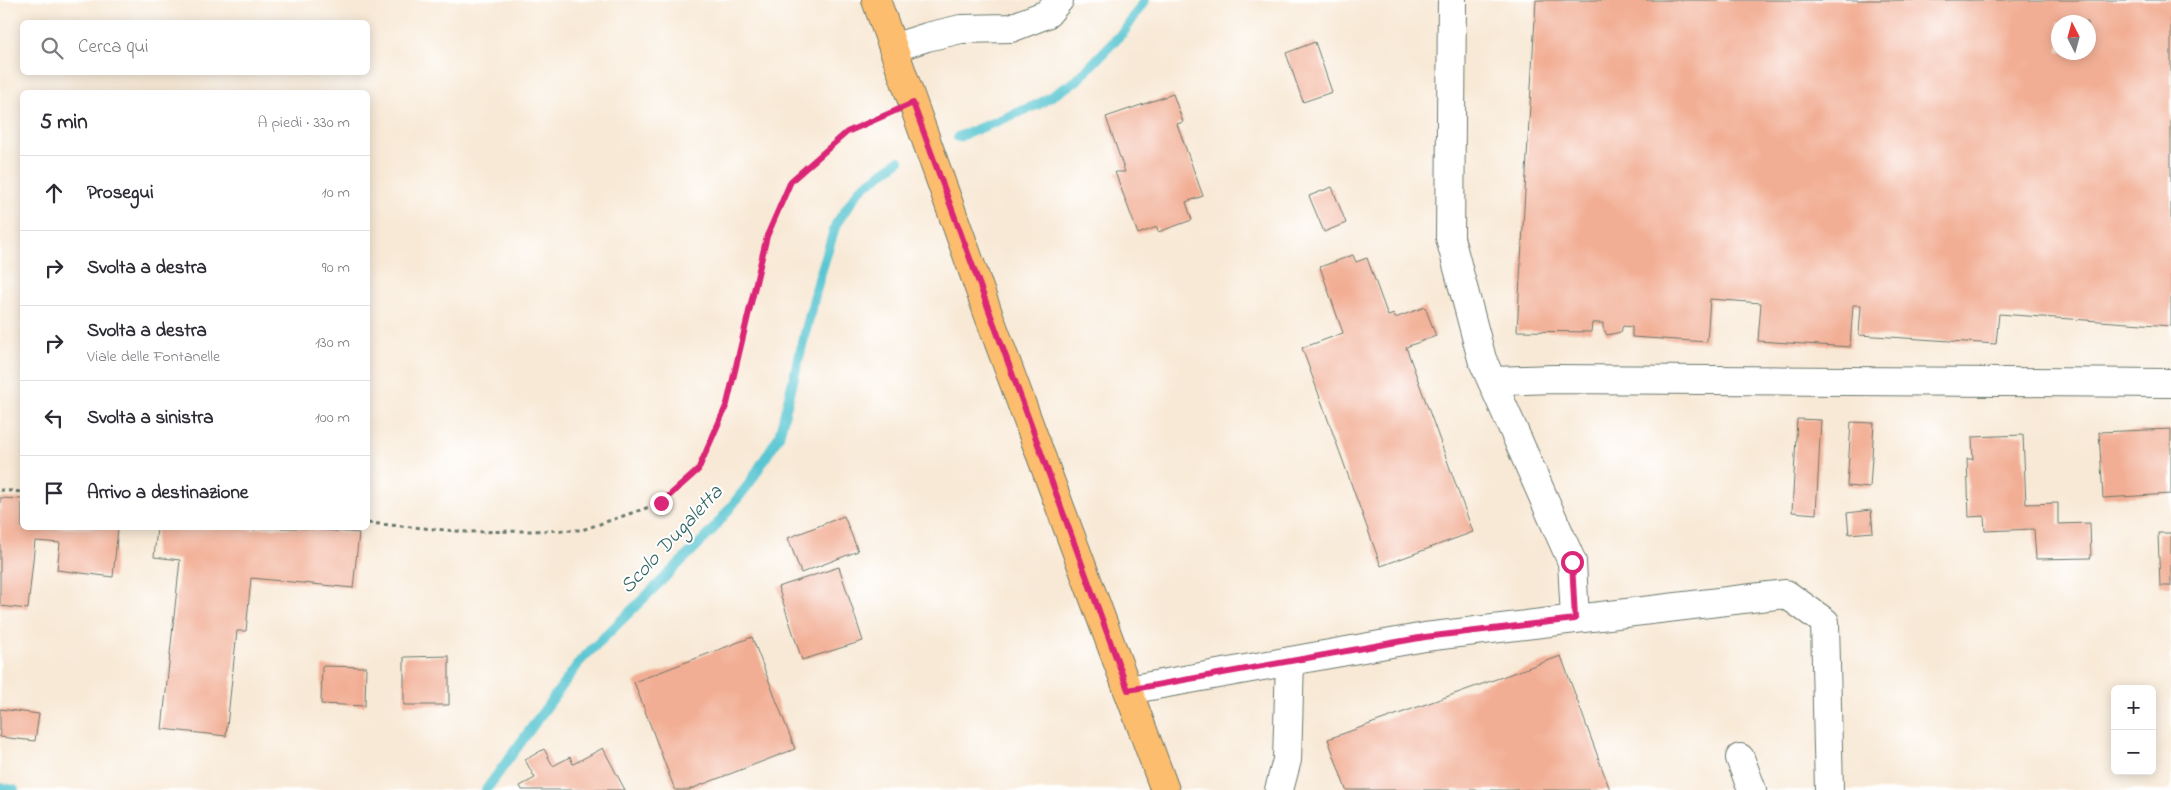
<!DOCTYPE html>
<html lang="it">
<head>
<meta charset="utf-8">
<style>
  :root { --surface:#fff; --page:#f7f7f7; --text:#2b2b33; --muted:#7c7c81; --line:#e1e1e2 }
  body { margin:0; font-family:"Indie Flower",sans-serif; background:var(--page); color:var(--text) }
  .controls { position:absolute; right:15px; bottom:15px; display:grid; overflow:hidden; border-radius:8px; box-shadow:0 2px 12px #0003 }
  .controls button { width:45px; height:45px; display:grid; place-items:center; padding:0; border:0; border-bottom:1px solid var(--line); background:var(--surface); color:var(--text); font:25px sans-serif }
  .compass { position:absolute; left:2051px; top:15px; width:45px; height:45px; border-radius:50%; background:var(--surface); box-shadow:0 2px 12px #0003; rotate:354deg }
  .stop { position:absolute; width:15px; height:15px; margin:-11px; border:4px solid #db2777; border-radius:50%; background:#fff }
  .stop.end { background:#db2777; border-color:#fff; box-shadow:0 1px 5px #0008 }
  .list { margin:0; padding:0; list-style:none }
  h2 { display:flex; justify-content:space-between; align-items:center; height:65px; margin:0; padding:0 20px; font-size:21px }
  h2 small { font-size:16px; font-weight:400; color:var(--muted) }
  .list li { display:grid; grid-template-columns:32px 1fr auto; gap:15px; align-items:center; box-sizing:border-box; height:75px; padding:0 20px; border-top:1px solid var(--line) }
  .list b { display:block; font-size:19px; white-space:nowrap }
  .list p { margin:0; font-size:16px; white-space:nowrap; color:var(--muted) }
  .list em { font-size:16px; font-style:normal; color:var(--muted) }
  .icon { flex:none; width:28px; height:28px; fill:none; stroke:currentColor; stroke-width:2; stroke-linecap:round; stroke-linejoin:round }
  .map { position:relative; flex:none; width:2171px; height:790px; overflow:hidden }
  .search { position:absolute; background:var(--surface); box-shadow:0 2px 12px #0003; left:20px; top:20px; width:350px; height:55px; display:flex; align-items:center; gap:12px; box-sizing:border-box; padding:0 18px; border-radius:8px; color:var(--muted); font-size:19px }
  .panel { position:absolute; background:var(--surface); box-shadow:0 2px 12px #0003; left:20px; top:90px; width:350px; height:440px; border-radius:8px }
  .map>svg:first-child { display:block }
</style>
</head>
<body>
<div class="map">
<svg width="2171" height="790" viewBox="0 0 2171 790">
  <rect width="100%" height="100%" fill="#fff"/>
  <filter id="ink" filterUnits="userSpaceOnUse"><feTurbulence type="fractalNoise" baseFrequency=".02" numOctaves="2"/><feDisplacementMap in="SourceGraphic" scale="10" xChannelSelector="R" yChannelSelector="G"/><feConvolveMatrix kernelMatrix="1 2 1 2 8 2 1 2 1" color-interpolation-filters="sRGB"/></filter>
  <filter id="wash" filterUnits="userSpaceOnUse"><feTurbulence type="fractalNoise" baseFrequency=".0096" numOctaves="4" result="noise"/><feDisplacementMap in="SourceGraphic" scale="20" xChannelSelector="R" yChannelSelector="G"/><feGaussianBlur stdDeviation="1.12" result="paint"/><feColorMatrix in="noise" values="0 0 0 0 0 0 0 0 0 0 0 0 0 0 0 0 0 1.4 0 .05"/><feComposite in="paint" operator="in"/></filter>
  <g filter="url(#wash)">
    <rect width="100%" height="100%" fill="#f8e9d6"/>
    <g fill="none" stroke-linecap="round" stroke-linejoin="round">
      <path stroke="#5ac6d2" stroke-width="10" d="M958,137L1039,104L1076,81L1125,30L1145,0
        M0,788L14,790
        M486,790L581,660L711,532L749,484L779,436L819,279L836,224L860,189L899,161"/>
    </g>
    <g id="blocks">
      <path fill="#f2ae94" fill-rule="evenodd" d="M1536,0H2171V326L1999,314L1996,344L1859,335L1861,305H1853L1850,347L1758,341L1761,303L1710,299L1707,342L1632,337V327L1623,326L1621,332L1607,335L1603,328V323H1592L1591,332L1517,331ZM2058,22H2088V52H2058Z
        M1315,42L1332,92L1303,102L1286,53Z
        M1173,94L1183,122L1177,124L1203,196L1186,202L1192,220L1158,232L1157,227L1138,234L1115,172H1125L1106,117Z
        M1332,187L1346,223L1324,232L1309,196Z
        M1353,255L1356,262L1367,258L1388,316L1394,314L1395,318L1425,307L1436,336L1406,347L1473,532L1381,566L1302,348L1343,333L1320,267Z
        M1797,419L1821,420L1816,514L1792,512Z
        M1851,422L1874,423L1870,488L1847,486Z
        M2171,429V494L2103,498L2099,432Z
        M2023,435L2026,504L2058,503V524L2090,523L2091,558L2036,559L2034,529L1985,531L1984,516L1969,517L1967,459H1973L1972,437Z
        M0,498L22,499V528H118L113,577L57,570L60,543L35,541L28,609L0,606Z
        M1871,510L1873,532L1849,534L1847,513Z
        M844,516L858,551L801,573L788,538Z
        M157,528H239L255,530L256,528H299L359,533L353,588L251,578L246,631H237L226,736L162,729L180,560L154,557Z
        M2158,533H2171V586H2160Z
        M839,567L863,641L802,660L778,587Z
        M752,637L795,749L688,790H675L634,682Z
        M449,656V705H404V657Z
        M1561,656L1610,790H1346L1328,739Z
        M322,666L366,667L365,706L321,704Z
        M0,709L39,714L35,741L0,737Z
        M603,748L625,790H522L520,786L535,778L525,760L544,749L553,766L570,757L573,764Z"/>
    </g>
  </g>
  <g filter="url(#ink)">
    <use href="#blocks" fill-opacity="0" stroke="#6b796d" stroke-width="1"/>
    <g fill="none" stroke-linecap="round" stroke-linejoin="round">
      <defs>
        <path id="minor" d="M1452,0L1450,238L1482,359L1572,562L1575,619
          M893,48L927,37L961,29L1011,28L1047,14L1059,0
          M1492,381L1553,379L2171,383
          M1128,690L1425,637L1786,594L1825,622L1829,790
          M1740,758L1752,790
          M1279,790L1287,760L1290,661"/>
        <path id="major" d="M876,0L989,316L1165,790"/>
      </defs>
      <use href="#minor" stroke="#6b796d" stroke-width="30"/>
      <use href="#major" stroke="#6b796d" stroke-width="30"/>
      <path stroke="#6b796d" stroke-width="3" stroke-dasharray="4 4" stroke-linecap="butt" d="M0,490L22,492
        M368,523L467,532L582,530L661,503L698,470L727,404L767,236L791,181L847,132L885,115"/>
      <use href="#minor" stroke="#fff" stroke-width="28"/>
      <use href="#major" stroke="#fcbd6e" stroke-width="28"/>
    </g>
  </g>
  <g fill="none" stroke-linecap="round" stroke-linejoin="round" filter="url(#ink)">
    <path stroke="#db2777" stroke-width="6" d="M661,503L698,470L727,404L767,236L791,181L847,132L913,103L1128,690L1425,637L1575,619L1572,562"/>
  </g>
  <g text-anchor="middle" dominant-baseline="central" stroke-width="4" stroke-linejoin="round" paint-order="stroke">
    <g font-size="21" font-style="italic" fill="#316663" stroke="#fff">
      <text transform="translate(672 540) rotate(-47)">Scolo Dugaletta</text>
    </g>
  </g>
</svg>
<div class="controls">
<button>+</button>
<button>−</button>
</div>
<svg class="compass" viewBox="-18 -18 36 36"><path d="M0-13l5 13h-10z" fill="#e53935"/><path d="M0 13l5-13h-10z" fill="#7c7c81"/></svg>
<div class="stop" style="left:1572px;top:562px"></div>
<div class="stop end" style="left:661px;top:503px"></div>
<div class="search"><svg class="icon" aria-label="search" viewBox="0 0 24 24"><circle cx="10" cy="10" r="6"/><path d="M15 15l6 6"/></svg>Cerca qui</div>
<section class="panel">
<h2>5 min<small>A piedi · 330 m</small></h2>
<ul class="list">
<li><svg class="icon" aria-label="ahead" viewBox="0 0 24 24"><path d="M12 20V5M6 11l6-6 6 6"/></svg><div><b>Prosegui</b></div><em>10 m</em></li>
<li><svg class="icon" aria-label="right" viewBox="0 0 24 24"><path d="M7 20v-9h11M14 6l5 5-5 5"/></svg><div><b>Svolta a destra</b></div><em>90 m</em></li>
<li><svg class="icon" aria-label="right" viewBox="0 0 24 24"><path d="M7 20v-9h11M14 6l5 5-5 5"/></svg><div><b>Svolta a destra</b><p>Viale delle Fontanelle</p></div><em>130 m</em></li>
<li><svg class="icon" aria-label="left" viewBox="0 0 24 24"><path d="M17 20v-9H6M10 6l-5 5 5 5"/></svg><div><b>Svolta a sinistra</b></div><em>100 m</em></li>
<li><svg class="icon" aria-label="arrive" viewBox="0 0 24 24"><path d="M6 21V4h12l-3 4 3 4H6"/></svg><div><b>Arrivo a destinazione</b></div></li>
</ul>
</section>
</div>
</body>
</html>
